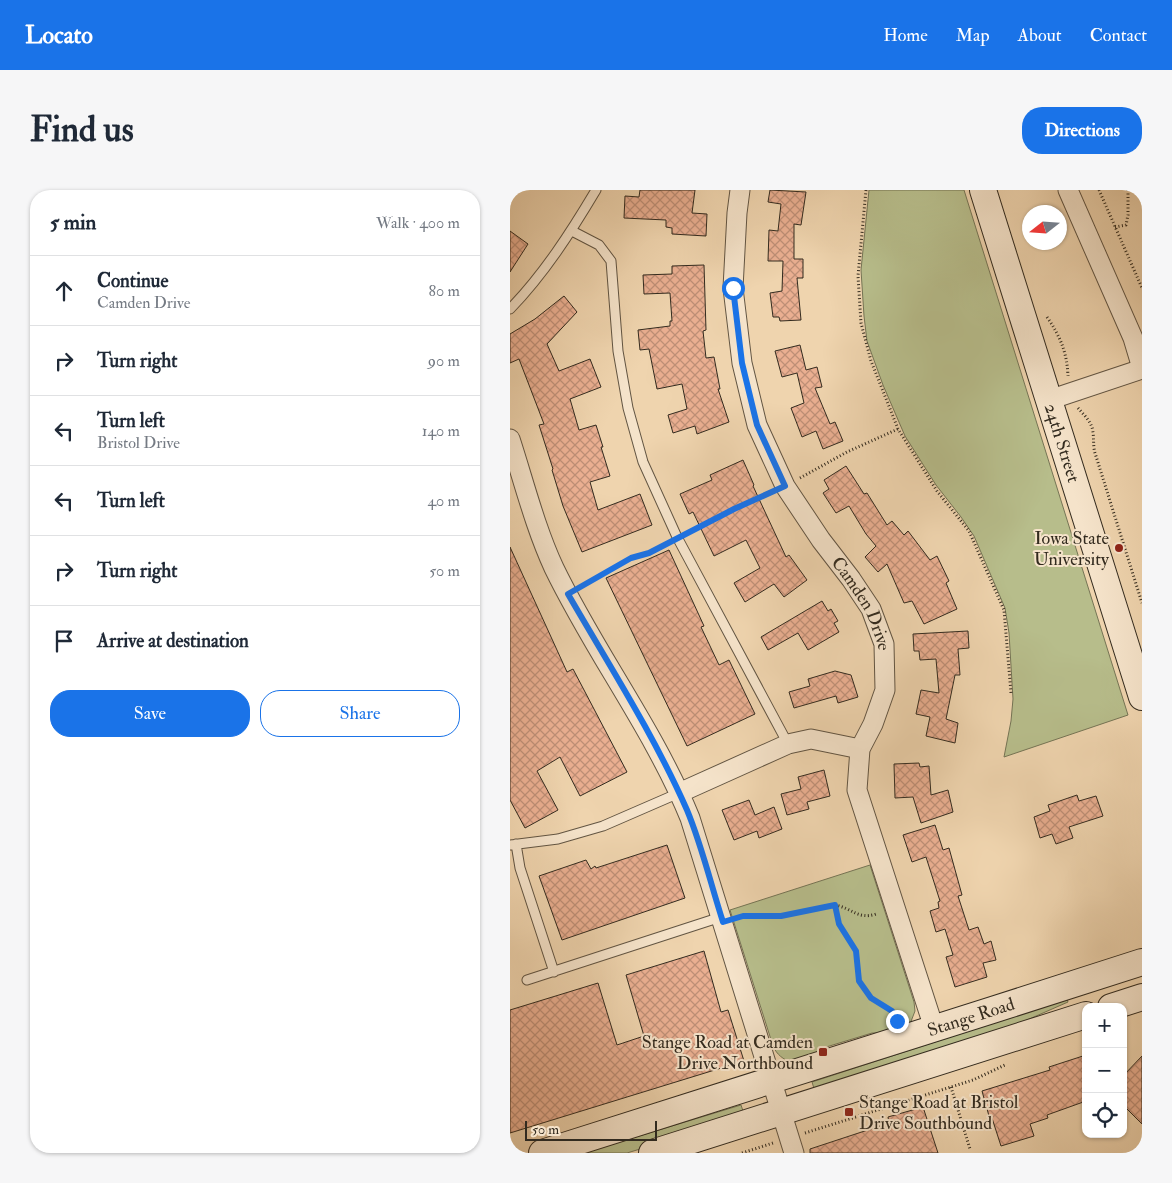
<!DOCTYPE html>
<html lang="en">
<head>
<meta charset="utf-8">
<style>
  :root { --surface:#fff; --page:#f6f6f7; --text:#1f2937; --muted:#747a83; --line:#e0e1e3; --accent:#1a73e8 }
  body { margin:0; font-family:"IM FELL Double Pica",serif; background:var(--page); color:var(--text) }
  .controls { position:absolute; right:15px; bottom:15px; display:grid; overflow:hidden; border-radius:10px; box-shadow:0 1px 4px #0004 }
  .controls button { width:45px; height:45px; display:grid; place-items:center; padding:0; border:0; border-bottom:1px solid var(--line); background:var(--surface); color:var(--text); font:25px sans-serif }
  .compass { position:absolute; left:512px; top:15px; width:45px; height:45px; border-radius:50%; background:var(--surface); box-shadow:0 1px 4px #0004; rotate:253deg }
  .scale { position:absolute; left:15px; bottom:12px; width:132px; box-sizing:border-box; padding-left:5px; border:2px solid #332b1f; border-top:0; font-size:14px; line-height:18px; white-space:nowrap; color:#332b1f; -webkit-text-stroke:4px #f5e3ca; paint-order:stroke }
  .stop { position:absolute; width:15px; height:15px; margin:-11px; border:4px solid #1a73e8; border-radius:50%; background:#fff }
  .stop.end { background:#1a73e8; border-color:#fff; box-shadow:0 1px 5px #0008 }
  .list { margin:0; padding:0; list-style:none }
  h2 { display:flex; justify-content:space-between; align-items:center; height:65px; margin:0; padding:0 20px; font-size:21px }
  h2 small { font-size:16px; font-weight:400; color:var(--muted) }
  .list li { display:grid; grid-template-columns:32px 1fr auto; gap:15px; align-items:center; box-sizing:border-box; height:70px; padding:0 20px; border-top:1px solid var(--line) }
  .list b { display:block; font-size:19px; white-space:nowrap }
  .list p { margin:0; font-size:16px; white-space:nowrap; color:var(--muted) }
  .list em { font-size:16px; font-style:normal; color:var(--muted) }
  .actions { display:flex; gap:10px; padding:15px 20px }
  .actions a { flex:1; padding:11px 0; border:1px solid var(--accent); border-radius:20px; text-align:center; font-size:18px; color:var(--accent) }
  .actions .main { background:var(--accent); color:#fff }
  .icon { flex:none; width:28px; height:28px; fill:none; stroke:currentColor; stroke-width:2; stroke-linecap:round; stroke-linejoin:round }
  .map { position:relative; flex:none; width:632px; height:963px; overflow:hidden; border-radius:20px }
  header { display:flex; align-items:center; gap:30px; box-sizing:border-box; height:70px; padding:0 25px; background:var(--accent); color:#fff }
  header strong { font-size:24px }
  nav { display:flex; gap:28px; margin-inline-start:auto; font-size:18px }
  .intro { display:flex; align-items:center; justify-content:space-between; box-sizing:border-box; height:120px; padding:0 30px }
  h1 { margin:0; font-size:35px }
  .button { padding:12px 22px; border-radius:20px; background:var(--accent); color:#fff; font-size:18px; font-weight:700 }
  main { display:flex; gap:30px; padding:0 30px }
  aside { flex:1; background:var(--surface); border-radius:20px; box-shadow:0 1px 4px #0004 }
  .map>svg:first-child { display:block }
</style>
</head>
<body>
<header>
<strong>Locato</strong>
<nav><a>Home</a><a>Map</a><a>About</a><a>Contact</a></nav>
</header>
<div class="intro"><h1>Find us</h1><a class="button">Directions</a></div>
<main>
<aside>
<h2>5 min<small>Walk · 400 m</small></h2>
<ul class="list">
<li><svg class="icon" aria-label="ahead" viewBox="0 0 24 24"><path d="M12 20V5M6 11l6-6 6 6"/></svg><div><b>Continue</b><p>Camden Drive</p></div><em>80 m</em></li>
<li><svg class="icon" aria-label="right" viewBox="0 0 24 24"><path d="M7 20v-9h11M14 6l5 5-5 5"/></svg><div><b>Turn right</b></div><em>90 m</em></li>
<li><svg class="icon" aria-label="left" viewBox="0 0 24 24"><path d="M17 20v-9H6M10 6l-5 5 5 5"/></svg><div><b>Turn left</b><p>Bristol Drive</p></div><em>140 m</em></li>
<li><svg class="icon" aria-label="left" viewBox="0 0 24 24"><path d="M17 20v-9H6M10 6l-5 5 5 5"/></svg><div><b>Turn left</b></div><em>40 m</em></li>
<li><svg class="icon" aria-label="right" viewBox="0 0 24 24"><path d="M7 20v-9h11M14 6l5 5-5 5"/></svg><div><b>Turn right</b></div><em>50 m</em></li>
<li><svg class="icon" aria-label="arrive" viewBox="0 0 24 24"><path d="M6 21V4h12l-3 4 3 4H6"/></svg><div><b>Arrive at destination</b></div></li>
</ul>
<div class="actions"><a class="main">Save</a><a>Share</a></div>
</aside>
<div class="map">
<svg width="632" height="963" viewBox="0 0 632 963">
  <defs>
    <pattern id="building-cross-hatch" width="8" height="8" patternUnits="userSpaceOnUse" patternTransform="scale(1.25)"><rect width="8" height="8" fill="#eaaf91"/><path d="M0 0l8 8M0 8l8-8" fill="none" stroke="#be8f76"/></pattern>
  </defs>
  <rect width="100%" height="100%" fill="#efd4ae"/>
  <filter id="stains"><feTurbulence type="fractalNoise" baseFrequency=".004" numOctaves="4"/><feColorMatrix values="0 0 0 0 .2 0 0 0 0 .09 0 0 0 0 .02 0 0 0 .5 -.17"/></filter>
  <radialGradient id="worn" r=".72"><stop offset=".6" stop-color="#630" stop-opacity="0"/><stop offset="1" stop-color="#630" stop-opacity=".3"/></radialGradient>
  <path fill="#b7bd8b" stroke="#757455" d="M359,0H454L618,525L494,567L501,531L503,509L499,443L495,418L464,346L451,327L426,295L395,246L373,195L357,151L354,126L351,80Z
    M360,675L404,812L405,821L400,834L378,843H362L313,858L304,864L282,873C273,869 267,865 263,856L220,720Z
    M557,809L558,812L467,852L306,905L302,892Z
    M231,915L235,927L117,963H73Z"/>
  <path fill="url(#building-cross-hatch)" stroke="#332b1f" d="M130,0H185L182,23L197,24L196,46L162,44V38L156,37V30L114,28L115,6L129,7Z
    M260,0L296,2L291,35L284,34V69H293V88H287L291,130L270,131L269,127H263L260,103L272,101L273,71H258L259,40L268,41L271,14L258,12Z
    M0,41L18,54L0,82Z
    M194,75L196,140L193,141L196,168L204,167L210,199H208L219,232L187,244L185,236L163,243L158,225L177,219L172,194L147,199L139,159L130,160L128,140L160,136V131H162L160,103L134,104L133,85L162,84V76Z
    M54,106L67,122L37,154L49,181L80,169L91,197L60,209L69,240L86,235L93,257H91L100,286L80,292L88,320L130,304L142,335L72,362L53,316L42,280L43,279L29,235L34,234L9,169L0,173V144L25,129Z
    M290,155L296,180L307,177L312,197L305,198L320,234L325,232L333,251L313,259L306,241L292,247L281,218L294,213L287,183L272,187L265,161Z
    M233,270L244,295L243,296L276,367L279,365L297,390L274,407L264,394L235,412L224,393L250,378L236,350L204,366L183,322L179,324L170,304L202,290L200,285Z
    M336,276L354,304L357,303L377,335L382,331L394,345L398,341L420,370L427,366L439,391L436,393L447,419L414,434L402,411L394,413L377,374L368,382L355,367L366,356L356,344L339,316L326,323L313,303L319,299L314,290Z
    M0,357L57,482L63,479L117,582L70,606L50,567L27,581L48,620L15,638L0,610Z
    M159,360L194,436L191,437L209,475L219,470L245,524L177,556L96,388Z
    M312,411L318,421L321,419L328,431L324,433L329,442L298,460L288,443L258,460L251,447Z
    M458,441L459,458L448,459L450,485H445L436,529L448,533L445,553L416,546L420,527L406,524L411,500L429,503L426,469L410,470L409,461H404L403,444Z
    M325,481L341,485L348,507L328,513L326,506L284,518L279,502L300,496L298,489Z
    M409,573L410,577L419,576L421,605L438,600L443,622L411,633L403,607L385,608L384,574Z
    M314,580L320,606L297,612L299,619L277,625L271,604L291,599L288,587Z
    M567,605L569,611L586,606L593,626L559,637L563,648L546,654L542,644L530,648L524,627L540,621L538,615Z
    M239,610L245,625L264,617L272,639L249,648L247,641L224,650L212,620Z
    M425,635L433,660L439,658L452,705L448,706L459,740L468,737L474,754L481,751L486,770L473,773L477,787L445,797L436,767L443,765L435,739L426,742L420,721L429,718L428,712L430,711L416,667L402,672L393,645Z
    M157,655L175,708L52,750L29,686L76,670L81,679L85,676L86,678Z
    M194,761L211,822L218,820L234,871L0,943V820L88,793L107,855L134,846L116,785Z
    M576,865V911L537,925L538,928L520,934L524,946L491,956L481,925L479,926L472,901L540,880L539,877Z
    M632,866V934L613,915V886Z
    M413,917L428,963H300V959L379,933L378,927Z"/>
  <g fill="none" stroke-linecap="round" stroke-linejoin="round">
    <defs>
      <path id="service" d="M62,41L89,55L101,71L108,161L118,218L133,272L167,347L278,554
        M0,119C34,84 61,42 86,0
        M6,654L10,678L44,782
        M0,655L48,649L93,636L169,603
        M17,790L211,727"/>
      <g id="minor">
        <path id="s1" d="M230,0L227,23L223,98L232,173L247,235L275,296L311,350L341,389L361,419L374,454L375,500L363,534L350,559L347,600L424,838"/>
        <path d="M558,0L623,148L632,178"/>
        <path d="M539,210L632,179"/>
        <path d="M0,249C14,292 25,337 44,378C85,463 144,540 180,628L284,963"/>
        <path d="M169,603L278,554L301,549L350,559"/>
      </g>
      <g id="secondary">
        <path id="s2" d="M473,0L632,507"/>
        <path d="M601,817L632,807"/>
        <path id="s3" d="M32,963C232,901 432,836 632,772"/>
        <path d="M142,963L576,825"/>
      </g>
    </defs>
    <use href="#service" stroke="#625543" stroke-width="11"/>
    <use href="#minor" stroke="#625543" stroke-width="21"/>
    <use href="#secondary" stroke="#332b1f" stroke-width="28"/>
    <path stroke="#332b1f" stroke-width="3" stroke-dasharray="1 2.5" stroke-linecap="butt" d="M356,0L348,86L351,133L361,171L388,239L427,301L459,341L494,420L501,503
      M589,0L632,98
      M605,37L616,35L618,25V0
      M537,127C550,146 557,162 558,186
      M568,218C574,225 582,232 583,242C584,250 583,256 585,263L632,413
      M290,288L337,262L388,239
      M178,342L260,303
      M72,396L121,368L139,363L157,353
      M325,715L329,735L346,761L349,791L361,808L382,821L386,830
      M228,727L271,726L325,715C342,718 348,730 366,724
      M441,897L460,959
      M295,943L463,890L495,875
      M232,963L263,953"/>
    <use href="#service" stroke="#f5e3ca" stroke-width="9"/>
    <use href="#minor" stroke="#f5e3ca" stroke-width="19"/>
    <use href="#secondary" stroke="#f5e3ca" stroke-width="26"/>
  </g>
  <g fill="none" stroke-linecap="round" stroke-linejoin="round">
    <path stroke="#1a73e8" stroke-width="6" d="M223,98L232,173L247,235L275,296L224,319L139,363L121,368L58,404C99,475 144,545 177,620C192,656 201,695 213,732L233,726H271L325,715L329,734L346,761L349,791L361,808L382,821L387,831"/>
  </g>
  <g fill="#8f2418" stroke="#f5e3ca" stroke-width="2">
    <circle cx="609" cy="358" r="5"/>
    <rect x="308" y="857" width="10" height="10" rx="2.5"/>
    <rect x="334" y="917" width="10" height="10" rx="2.5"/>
  </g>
  <g text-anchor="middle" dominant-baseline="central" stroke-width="4" stroke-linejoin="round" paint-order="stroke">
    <g font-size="18" fill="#332b1f" stroke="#f5e3ca">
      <text stroke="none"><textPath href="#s2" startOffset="265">24th Street</textPath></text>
      <text stroke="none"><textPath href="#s1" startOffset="446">Camden Drive</textPath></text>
      <text stroke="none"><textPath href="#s3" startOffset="450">Stange Road</textPath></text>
    </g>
    <g font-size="18" fill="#332b1f" stroke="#f5e3ca" text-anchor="end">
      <text x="599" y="348">Iowa State<tspan x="599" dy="21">University</tspan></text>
      <text x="303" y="852">Stange Road at Camden<tspan x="303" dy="21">Drive Northbound</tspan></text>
      <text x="349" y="912" text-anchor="start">Stange Road at Bristol<tspan x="349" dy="21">Drive Southbound</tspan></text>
    </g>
  </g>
  <rect width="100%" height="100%" filter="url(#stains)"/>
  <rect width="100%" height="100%" fill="url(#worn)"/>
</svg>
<div class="controls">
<button>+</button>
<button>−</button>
<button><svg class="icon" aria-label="locate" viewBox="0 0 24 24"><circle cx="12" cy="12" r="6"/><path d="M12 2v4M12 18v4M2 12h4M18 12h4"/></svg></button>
</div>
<svg class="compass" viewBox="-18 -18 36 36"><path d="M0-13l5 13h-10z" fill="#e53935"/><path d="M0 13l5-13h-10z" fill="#747a83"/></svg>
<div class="scale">50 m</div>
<div class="stop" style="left:223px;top:98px"></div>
<div class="stop end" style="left:387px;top:831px"></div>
</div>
</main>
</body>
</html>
